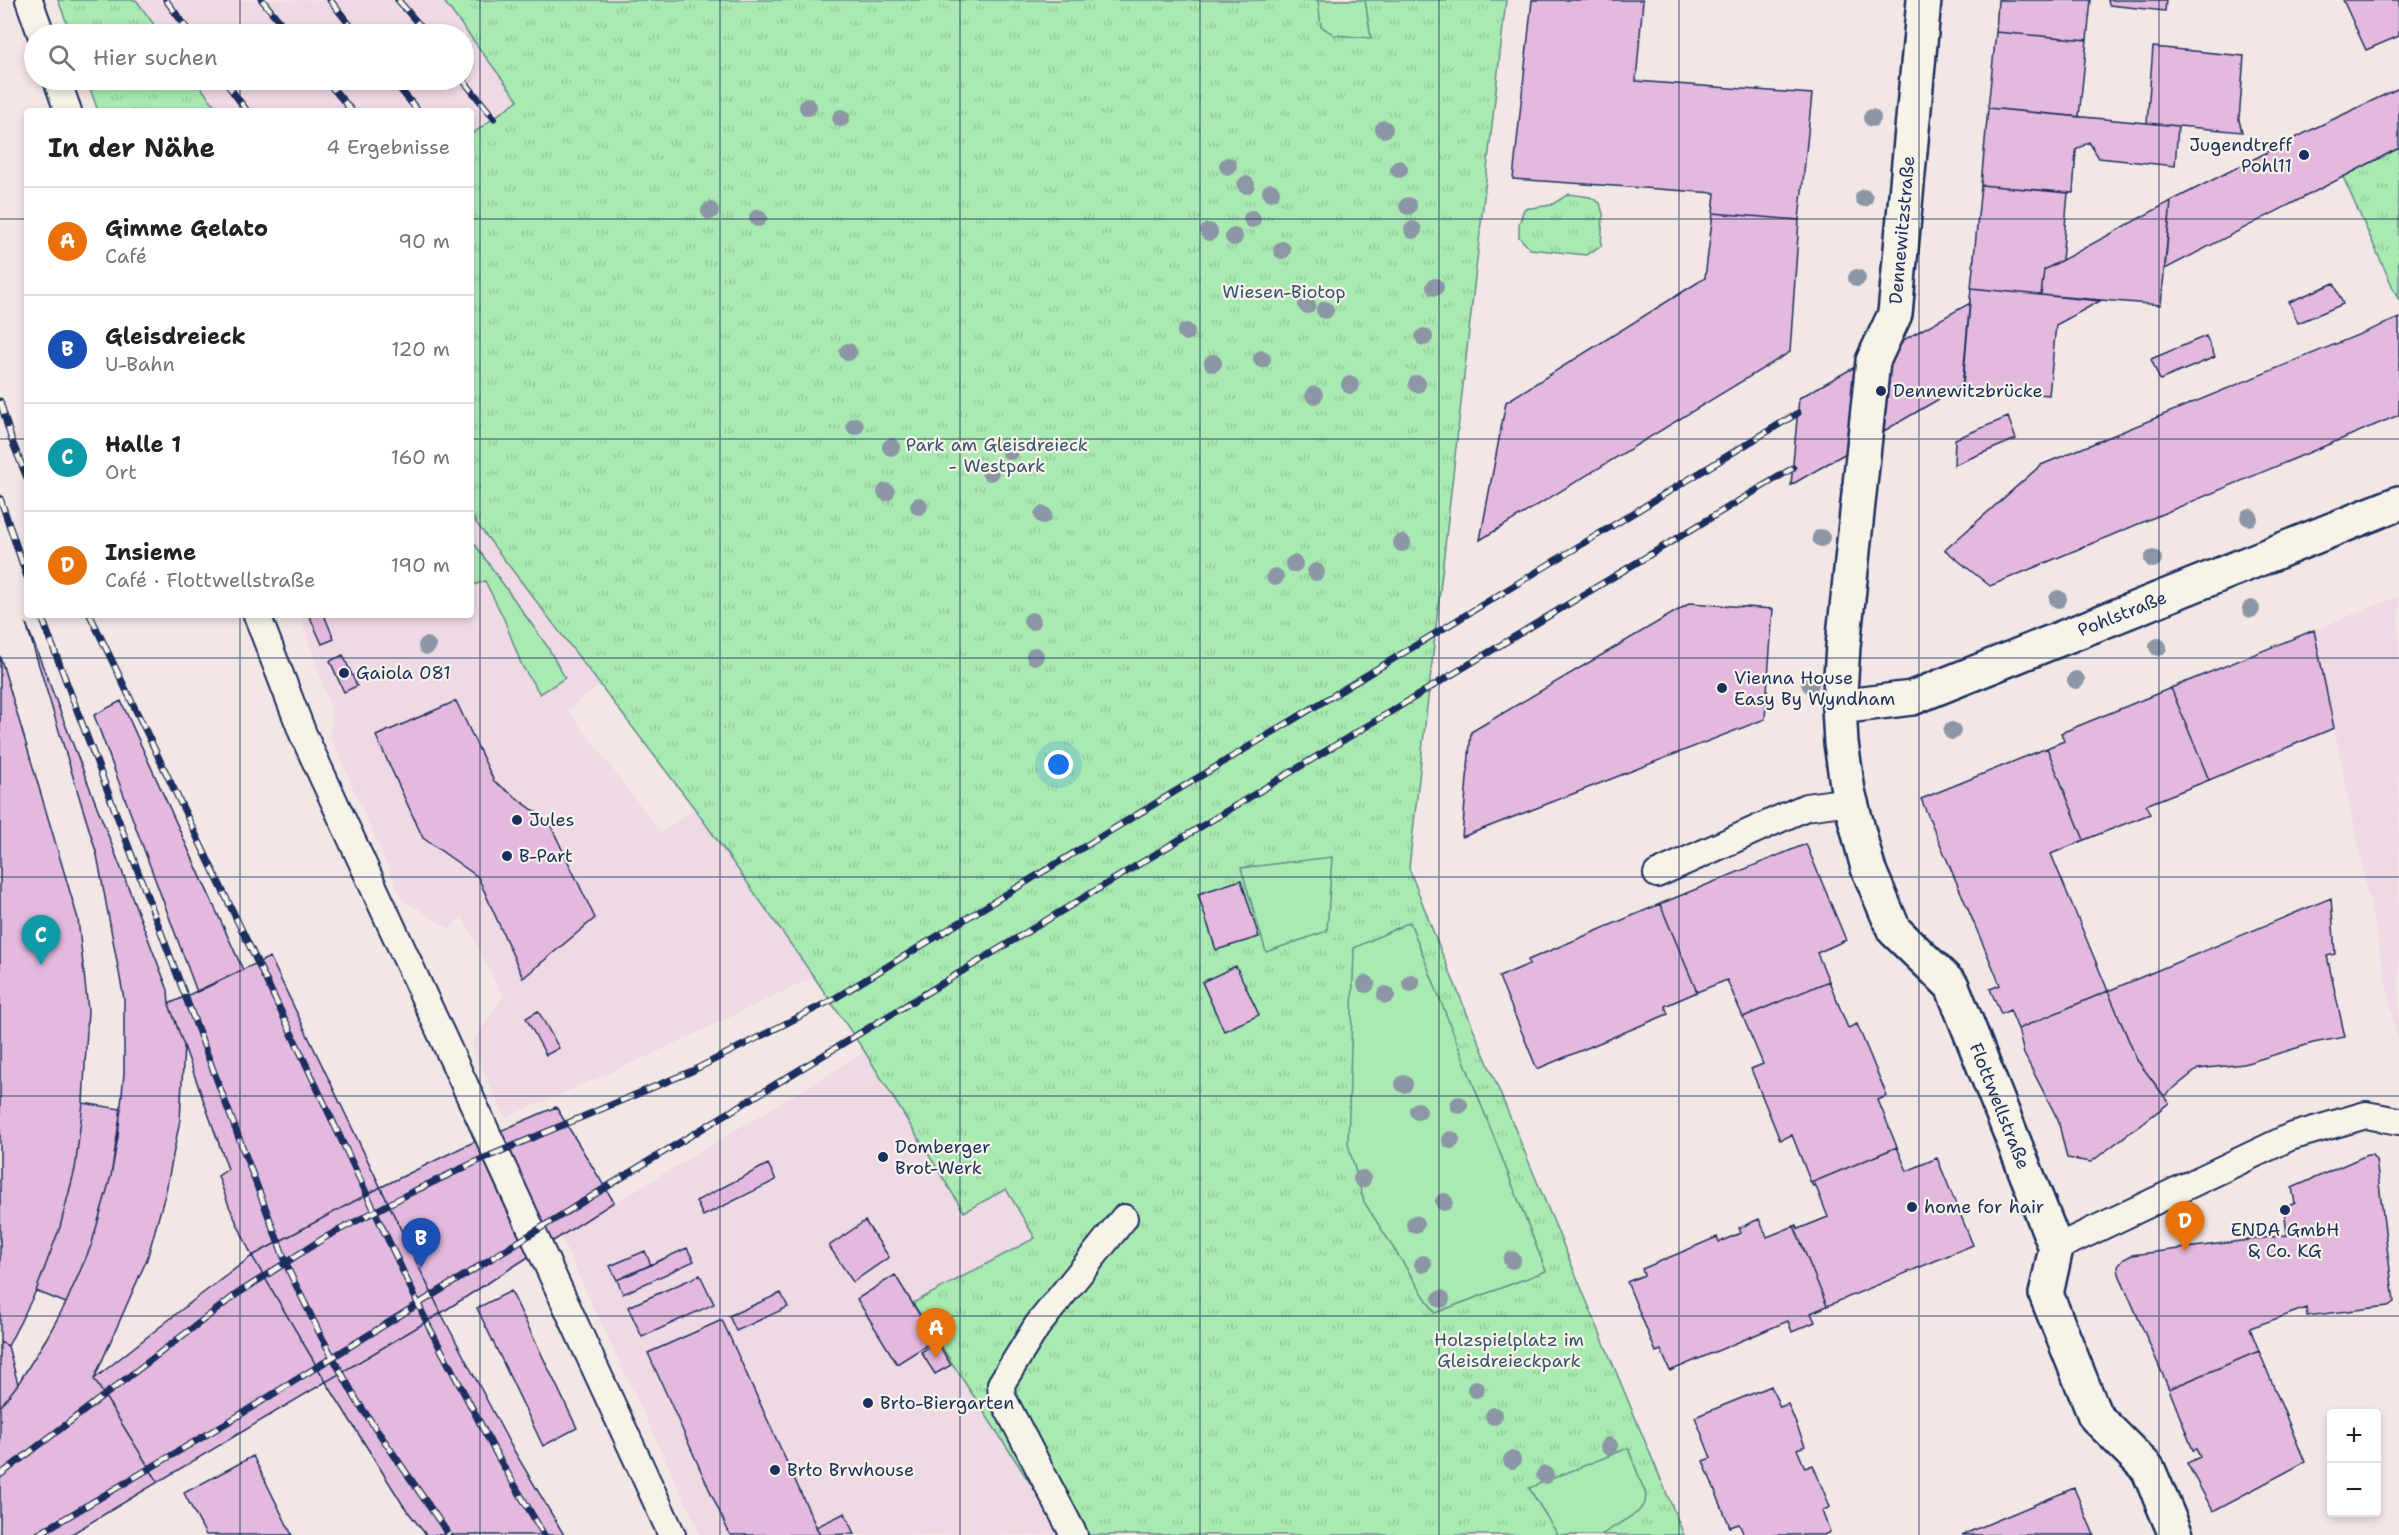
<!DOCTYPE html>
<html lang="de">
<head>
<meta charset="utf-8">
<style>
  :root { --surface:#fff; --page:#f2f2f2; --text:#222; --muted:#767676; --line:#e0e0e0; --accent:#ea580c }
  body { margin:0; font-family:"Shantell Sans",sans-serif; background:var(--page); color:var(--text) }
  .controls { position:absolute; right:18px; bottom:18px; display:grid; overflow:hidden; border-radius:6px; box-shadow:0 3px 9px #0003 }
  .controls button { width:54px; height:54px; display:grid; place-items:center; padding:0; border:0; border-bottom:2px solid var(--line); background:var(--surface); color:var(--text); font:30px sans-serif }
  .you { position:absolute; left:1059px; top:765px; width:21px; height:21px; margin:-15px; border:4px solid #fff; border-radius:50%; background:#1a73e8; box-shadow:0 0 0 9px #1a73e833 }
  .badge { display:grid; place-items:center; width:39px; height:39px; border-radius:50%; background:var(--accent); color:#fff; font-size:20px; font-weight:700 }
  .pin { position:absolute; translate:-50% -50px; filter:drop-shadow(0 2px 3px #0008) }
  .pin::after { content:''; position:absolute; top:32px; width:21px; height:18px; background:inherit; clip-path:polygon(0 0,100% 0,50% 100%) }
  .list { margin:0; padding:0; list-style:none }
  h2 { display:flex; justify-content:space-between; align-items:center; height:78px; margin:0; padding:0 24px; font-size:26px }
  h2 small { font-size:20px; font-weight:400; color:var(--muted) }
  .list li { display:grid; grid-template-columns:39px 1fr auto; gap:18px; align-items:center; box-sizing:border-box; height:108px; padding:0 24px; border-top:2px solid var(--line) }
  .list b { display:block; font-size:22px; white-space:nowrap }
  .list p { margin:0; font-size:20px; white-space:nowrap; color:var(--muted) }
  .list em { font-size:20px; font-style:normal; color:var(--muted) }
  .icon { flex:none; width:33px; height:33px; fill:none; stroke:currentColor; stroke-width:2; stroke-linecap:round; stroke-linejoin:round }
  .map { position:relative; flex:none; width:2399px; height:1535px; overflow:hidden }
  .search { position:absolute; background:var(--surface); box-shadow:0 3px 9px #0003; left:24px; top:24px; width:450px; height:66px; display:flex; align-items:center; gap:15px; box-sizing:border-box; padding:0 21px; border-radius:33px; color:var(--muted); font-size:22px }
  .panel { position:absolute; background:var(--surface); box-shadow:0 3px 9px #0003; left:24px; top:108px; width:450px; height:510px; border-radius:6px }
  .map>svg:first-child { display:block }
</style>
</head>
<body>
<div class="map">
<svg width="2399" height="1535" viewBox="0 0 2399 1535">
  <defs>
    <pattern id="park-tufts" width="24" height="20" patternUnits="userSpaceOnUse" patternTransform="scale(1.5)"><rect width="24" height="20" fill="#a9eab2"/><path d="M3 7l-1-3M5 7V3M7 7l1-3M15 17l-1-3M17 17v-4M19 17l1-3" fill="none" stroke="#91c99c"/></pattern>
  </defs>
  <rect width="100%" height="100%" fill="#f3e7e6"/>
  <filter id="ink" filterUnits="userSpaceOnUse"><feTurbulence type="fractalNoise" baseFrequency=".0167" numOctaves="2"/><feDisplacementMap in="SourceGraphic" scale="12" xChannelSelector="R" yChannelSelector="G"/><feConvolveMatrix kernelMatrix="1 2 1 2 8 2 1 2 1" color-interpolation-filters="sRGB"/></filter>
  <g filter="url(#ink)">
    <path fill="#eed9e4" d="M136,0H443L518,100L471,135V111H219L195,80H464V34H162Z
      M471,516L600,685L568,710L661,833L695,809L814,977L648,1056L505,1118L471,1044L503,997L462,916L450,929L402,899L330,736L332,713L300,615H471Z
      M2399,596V1046L2314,630Z
      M865,1052L964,1212L1006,1188L1035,1239L913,1304L1058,1526L1060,1535H701L560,1236Z"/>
    <path fill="url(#park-tufts)" stroke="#628c88" stroke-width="1.5" d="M58,0H136L161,34H71Z
      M443,0H1506L1409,868L1436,939L1684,1535H1060L1058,1526L913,1303L1035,1238L1006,1189L964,1212L865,1052L814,977L695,809L471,516V135L518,100Z
      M87,80H195L219,111H98Z
      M2399,148V301L2343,177Z
      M1569,194L1590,197L1600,203L1603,214L1601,246L1586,255L1530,249L1519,237V224L1524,209L1551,205Z"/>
    <path fill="#a9eab2" stroke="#628c88" stroke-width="1.5" d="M1318,0H1365L1371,38L1334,35L1321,26Z
      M474,543L547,646L565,678L540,694L522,666L504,619L485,581L471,586V544Z
      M1332,857L1327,931L1266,952L1241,868Z
      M1410,922L1546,1271L1435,1313L1364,1202L1348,1144L1354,948Z
      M1628,1448L1646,1495L1645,1503L1638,1512L1601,1535H1558L1529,1488Z"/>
    <path fill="#e4b9de" stroke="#1b2f5e" stroke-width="1.5" d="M1532,0H1643L1636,81L1812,94L1799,220L1713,213L1715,193L1513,179Z
      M1998,0H2091L2087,40L1996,32Z
      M2108,0H2166L2165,11L2109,5Z
      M2343,0H2399V36L2366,50Z
      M1996,32L2087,40L2079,117L1988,108Z
      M2153,47L2244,56L2239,120L2242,132L2147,123Z
      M2399,88V148L2165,269L2171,201L2317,127Z
      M1988,108L2178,126L2175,166L2099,158L2089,142L2076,150L2073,193L1981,185Z
      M1981,185L2068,193L2062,260L2044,270L2041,295L1971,288Z
      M2171,201L2161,305L2041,295L2044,270Z
      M1713,213L1799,220L1790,352L1480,540L1506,402L1705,278Z
      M2334,283L2343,304L2298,323L2289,302Z
      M1971,288L2100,301L2056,325L2049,395L1962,388Z
      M1970,303L1963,385L1791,485L1799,398Z
      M2399,318V415L1990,586L1945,550L2041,465Z
      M2206,336L2215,357L2160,380L2151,359Z
      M2008,417L2016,439L1954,465L1955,439Z
      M1690,603L1773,609L1765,719L1462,837L1471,732Z
      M309,615H324L334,639L322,644Z
      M26,623L168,990L169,1004L184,1046L180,1120L166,1191L147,1259L94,1379L158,1482L70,1535H0V1407L18,1384L46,1339L66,1303L91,1246L111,1176L118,1137L124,1073V999L97,855Z
      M2314,630L2334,728L2209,780L2171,688Z
      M343,655L357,686L344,692L330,661Z
      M0,656L78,919L88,1010L83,1103L75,1169L60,1227L36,1291L8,1346L0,1342Z
      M2171,688L2209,780L2146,805L2150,814L2084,840L2047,748L2064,741L2061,733Z
      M121,701L243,970L197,992L94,715Z
      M456,701L494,781L549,822L595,918L523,978L478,877L423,838L376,736Z
      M2047,748L2084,840L2051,854L2108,991L2018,1029L2010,1010L2001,1014L1990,989L2000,985L1996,975L1921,799Z
      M1806,844L1846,940L1817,953L1829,981L1743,1017L1727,980L1697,992L1660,904Z
      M1241,880L1259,937L1216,950L1198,894Z
      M2331,898L2335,954L2327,956L2345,1037L2313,1043L2244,1064L2198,1069L2164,1096L2137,1060L2108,991Z
      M1660,904L1697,992L1665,1006L1668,1014L1537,1069L1499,977L1529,964L1528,960Z
      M270,957L441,1313L510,1444L564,1535H426L403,1505L326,1382L252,1256L229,1206L218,1176L228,1169L169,1004Z
      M1236,966L1259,1015L1224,1031L1202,982Z
      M1829,981L1848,1028L1857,1024L1887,1096L1878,1100L1897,1147L1811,1183L1792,1135L1780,1140L1751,1069L1763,1064L1743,1017Z
      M2108,991L2137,1060L2169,1103L2091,1162L2067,1158L2058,1120L2024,1054L2018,1029Z
      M538,1011L559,1048L546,1055L526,1018Z
      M83,1103L121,1109L111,1176L91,1246L66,1303L36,1291L60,1227L75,1169Z
      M556,1107L614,1202L441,1313L158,1482L94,1379L190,1303L252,1256L379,1188L465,1146Z
      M1897,1147L1907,1171L1937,1158L1973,1245L1827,1306L1794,1226L1796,1225L1798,1229L1828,1217L1815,1184L1813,1186L1811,1183Z
      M2367,1155H2372L2376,1160L2394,1302L2388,1306L2307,1316L2306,1308L2250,1328L2259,1351L2169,1389L2119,1274L2118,1266L2124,1259L2132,1255L2287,1235L2284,1208L2295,1203L2292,1188Z
      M768,1164L776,1180L703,1216L696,1201Z
      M1759,1219L1767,1237L1794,1226L1827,1306L1811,1313L1815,1322L1792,1332L1788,1321L1670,1371L1661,1350L1656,1352L1627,1282L1644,1275L1642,1269L1717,1237L1719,1242L1741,1233L1739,1228Z
      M865,1221L889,1257L853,1282L829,1246Z
      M687,1248L694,1261L623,1294L617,1280Z
      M645,1251L651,1265L617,1280L610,1266Z
      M700,1275L714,1304L642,1337L628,1307Z
      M895,1275L935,1340L897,1364L857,1299Z
      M511,1291L577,1428L543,1446L477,1308Z
      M781,1293L788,1307L736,1331L729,1316Z
      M722,1320L774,1434L820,1535H730L701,1471L648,1353Z
      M0,1342L8,1346L18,1384L0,1407Z
      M937,1342L951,1365L935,1374L921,1352Z
      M2259,1351L2305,1462L2213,1511L2187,1463L2200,1457L2196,1449L2193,1450L2169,1389Z
      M1771,1386L1780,1407L1788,1404L1805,1446L1797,1449L1805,1468L1813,1465L1830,1507L1822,1511L1830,1532L1824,1535H1744L1739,1524L1730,1527L1703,1461L1711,1458L1695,1417Z
      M253,1456L292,1535H206L184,1493Z
      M2074,1488L2094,1535H1962Z
      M845,1513L854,1534L820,1535L816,1527Z"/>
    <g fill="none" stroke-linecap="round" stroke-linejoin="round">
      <defs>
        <path id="lane" d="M29,0L41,34
          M57,80L68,111
          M257,615L303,734L672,1535
          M1657,874L1806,807L1850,801
          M2056,1248L2290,1137L2366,1115L2399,1121
          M1074,1535L1002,1397L1001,1384L1037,1326L1124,1218"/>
        <g id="street">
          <path id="s1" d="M1924,0L1895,314L1873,361L1843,646L1839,707L1841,743L1848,791L1868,868L1894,930L1952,986L2056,1248L2046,1294L2095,1416L2148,1469L2176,1535"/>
          <path id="s2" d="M1839,707L1912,698L2399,503"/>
        </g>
      </defs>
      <use href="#lane" stroke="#1b2f5e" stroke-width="30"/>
      <use href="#street" stroke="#1b2f5e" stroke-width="38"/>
      <use href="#lane" stroke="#f7f3e8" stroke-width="26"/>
      <use href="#street" stroke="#f7f3e8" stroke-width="33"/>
      <defs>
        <path id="rail" d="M166,0L191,34
          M262,0L290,34
          M330,0L357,34
          M398,0L427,34
          M224,80L247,111
          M326,80L352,111
          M393,80L418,111
          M463,80L494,118
          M0,401L12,441L27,478
          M0,498L27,577
          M41,615L290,1273L321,1336L357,1401L449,1535
          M90,615L289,1028L429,1327L497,1455L544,1535
          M0,1475L237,1294L324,1238L410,1193L482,1159L692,1071L832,1000L1798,413
          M37,1535L238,1416L634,1170L1793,468"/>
      </defs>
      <use href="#rail" stroke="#1b2f5e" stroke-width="7"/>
      <use href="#rail" stroke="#f7f3e8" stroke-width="4.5" stroke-dasharray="14" stroke-linecap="butt"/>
    </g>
    <g fill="#8c96a5">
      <circle cx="808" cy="107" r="9"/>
      <circle cx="841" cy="118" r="9"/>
      <circle cx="1872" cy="118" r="9"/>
      <circle cx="1384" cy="129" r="9"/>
      <circle cx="1228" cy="166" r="9"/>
      <circle cx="1399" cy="169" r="9"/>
      <circle cx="1246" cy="185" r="9"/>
      <circle cx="1271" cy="192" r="9"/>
      <circle cx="1864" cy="198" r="9"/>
      <circle cx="1408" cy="206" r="9"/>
      <circle cx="710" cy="211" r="9"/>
      <circle cx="758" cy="218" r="9"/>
      <circle cx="1252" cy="219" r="9"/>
      <circle cx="1413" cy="230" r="9"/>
      <circle cx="1209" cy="232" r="9"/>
      <circle cx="1234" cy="237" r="9"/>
      <circle cx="1282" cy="250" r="9"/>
      <circle cx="1857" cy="278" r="9"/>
      <circle cx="1435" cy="287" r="9"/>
      <circle cx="1307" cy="305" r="9"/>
      <circle cx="1325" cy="310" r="9"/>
      <circle cx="1186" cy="332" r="9"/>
      <circle cx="1424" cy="337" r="9"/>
      <circle cx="848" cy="352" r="9"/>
      <circle cx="1262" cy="359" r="9"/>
      <circle cx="1213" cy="363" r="9"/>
      <circle cx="1417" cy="384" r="9"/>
      <circle cx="1350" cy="385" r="9"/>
      <circle cx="1314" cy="395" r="9"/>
      <circle cx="855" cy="426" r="9"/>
      <circle cx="891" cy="447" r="9"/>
      <circle cx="1010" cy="451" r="9"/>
      <circle cx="990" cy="472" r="9"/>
      <circle cx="886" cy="492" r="9"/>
      <circle cx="919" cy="506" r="9"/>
      <circle cx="1043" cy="515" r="9"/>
      <circle cx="2249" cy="517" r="9"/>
      <circle cx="1821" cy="538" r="9"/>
      <circle cx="1402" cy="543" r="9"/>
      <circle cx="2153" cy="559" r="9"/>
      <circle cx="1294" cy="564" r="9"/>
      <circle cx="1316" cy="572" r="9"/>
      <circle cx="1275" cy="577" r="9"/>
      <circle cx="2058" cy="599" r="9"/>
      <circle cx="2251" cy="609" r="9"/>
      <circle cx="1032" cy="621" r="9"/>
      <circle cx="427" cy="646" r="9"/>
      <circle cx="2158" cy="647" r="9"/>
      <circle cx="1035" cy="656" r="9"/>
      <circle cx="2076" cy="680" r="9"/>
      <circle cx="1810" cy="684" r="9"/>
      <circle cx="1952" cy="731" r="9"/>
      <circle cx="1411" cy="983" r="9"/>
      <circle cx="1366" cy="984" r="9"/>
      <circle cx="1386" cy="995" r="9"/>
      <circle cx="1404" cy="1084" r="9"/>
      <circle cx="1459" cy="1105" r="9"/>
      <circle cx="1418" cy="1111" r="9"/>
      <circle cx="1451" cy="1140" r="9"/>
      <circle cx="1362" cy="1179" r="9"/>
      <circle cx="1444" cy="1202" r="9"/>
      <circle cx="1415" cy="1224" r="9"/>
      <circle cx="1512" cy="1260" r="9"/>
      <circle cx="1423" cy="1264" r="9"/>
      <circle cx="1441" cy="1299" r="9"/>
      <circle cx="1476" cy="1389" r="9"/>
      <circle cx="1494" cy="1416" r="9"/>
      <circle cx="1609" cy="1446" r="9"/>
      <circle cx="1512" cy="1460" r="9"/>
      <circle cx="1545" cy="1475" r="9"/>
    </g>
  </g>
  <path fill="none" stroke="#1b2f5e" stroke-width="1.5" stroke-opacity="0.55" d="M240,0V34M480,0V1535M720,0V1535M960,0V1535M1200,0V1535M1439,0V1535M1679,0V1535M1919,0V1535M2159,0V1535M240,80V111M0,219H27M471,219H2399M0,439H27M471,439H2399M240,615V1535M0,658H2399M0,877H2399M0,1096H2399M0,1316H2399"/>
  <g fill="#1b2f5e" stroke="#f7f3e8" stroke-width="2">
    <circle cx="2304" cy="155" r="6"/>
    <circle cx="1881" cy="391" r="6"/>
    <circle cx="344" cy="673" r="6"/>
    <circle cx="1722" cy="688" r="6"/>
    <circle cx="517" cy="820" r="6"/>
    <circle cx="507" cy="856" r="6"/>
    <circle cx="883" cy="1157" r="6"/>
    <circle cx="1912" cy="1207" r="6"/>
    <circle cx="2285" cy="1210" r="6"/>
    <circle cx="868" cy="1403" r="6"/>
    <circle cx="775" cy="1470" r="6"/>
  </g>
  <g text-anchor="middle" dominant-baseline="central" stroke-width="4.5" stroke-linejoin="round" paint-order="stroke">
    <g font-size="18" fill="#1b2f5e" stroke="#f7f3e8" text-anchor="start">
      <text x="2292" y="145" text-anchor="end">Jugendtreff<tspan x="2292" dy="21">Pohl11</tspan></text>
      <text x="1893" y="391">Dennewitzbrücke</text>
      <text x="356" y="673">Gaiola 081</text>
      <text x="1734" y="678">Vienna House<tspan x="1734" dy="21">Easy By Wyndham</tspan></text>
      <text x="529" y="820">Jules</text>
      <text x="519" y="856">B-Part</text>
      <text x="895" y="1147">Domberger<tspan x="895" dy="21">Brot-Werk</tspan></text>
      <text x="1924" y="1207">home for hair</text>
      <text x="2285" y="1230" text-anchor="middle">ENDA GmbH<tspan x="2285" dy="21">&amp; Co. KG</tspan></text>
      <text x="880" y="1403">Brło-Biergarten</text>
      <text x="787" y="1470">Brło Brwhouse</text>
    </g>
    <g font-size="18" fill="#1b2f5e" stroke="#f7f3e8">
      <text transform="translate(1902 230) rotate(-85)">Dennewitzstraße</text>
      <text stroke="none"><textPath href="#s2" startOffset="300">Pohlstraße</textPath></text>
      <text stroke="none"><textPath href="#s1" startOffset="1156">Flottwellstraße</textPath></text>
    </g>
    <g font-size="18" fill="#37546f" stroke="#f7f3e8">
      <text x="1284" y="292">Wiesen-Biotop</text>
      <text x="997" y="445">Park am Gleisdreieck<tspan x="997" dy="21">- Westpark</tspan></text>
      <text x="1509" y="1340">Holzspielplatz im<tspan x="1509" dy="21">Gleisdreieckpark</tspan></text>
    </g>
  </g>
</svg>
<div class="controls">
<button>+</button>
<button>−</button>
</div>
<div class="you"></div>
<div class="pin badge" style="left:936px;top:1358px;background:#e8710a">A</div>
<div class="pin badge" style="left:421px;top:1268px;background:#1a4fb4">B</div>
<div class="pin badge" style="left:41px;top:965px;background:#0f9aa8">C</div>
<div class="pin badge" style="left:2185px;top:1251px;background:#e8710a">D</div>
<div class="search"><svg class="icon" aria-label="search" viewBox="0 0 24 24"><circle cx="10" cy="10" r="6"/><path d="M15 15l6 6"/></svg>Hier suchen</div>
<section class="panel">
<h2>In der Nähe<small>4 Ergebnisse</small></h2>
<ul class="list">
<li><span class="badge" style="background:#e8710a">A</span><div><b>Gimme Gelato</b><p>Café</p></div><em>90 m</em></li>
<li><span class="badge" style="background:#1a4fb4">B</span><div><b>Gleisdreieck</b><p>U-Bahn</p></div><em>120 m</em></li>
<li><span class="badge" style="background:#0f9aa8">C</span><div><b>Halle 1</b><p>Ort</p></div><em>160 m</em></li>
<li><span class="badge" style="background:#e8710a">D</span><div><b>Insieme</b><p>Café · Flottwellstraße</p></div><em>190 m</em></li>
</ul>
</section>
</div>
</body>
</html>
